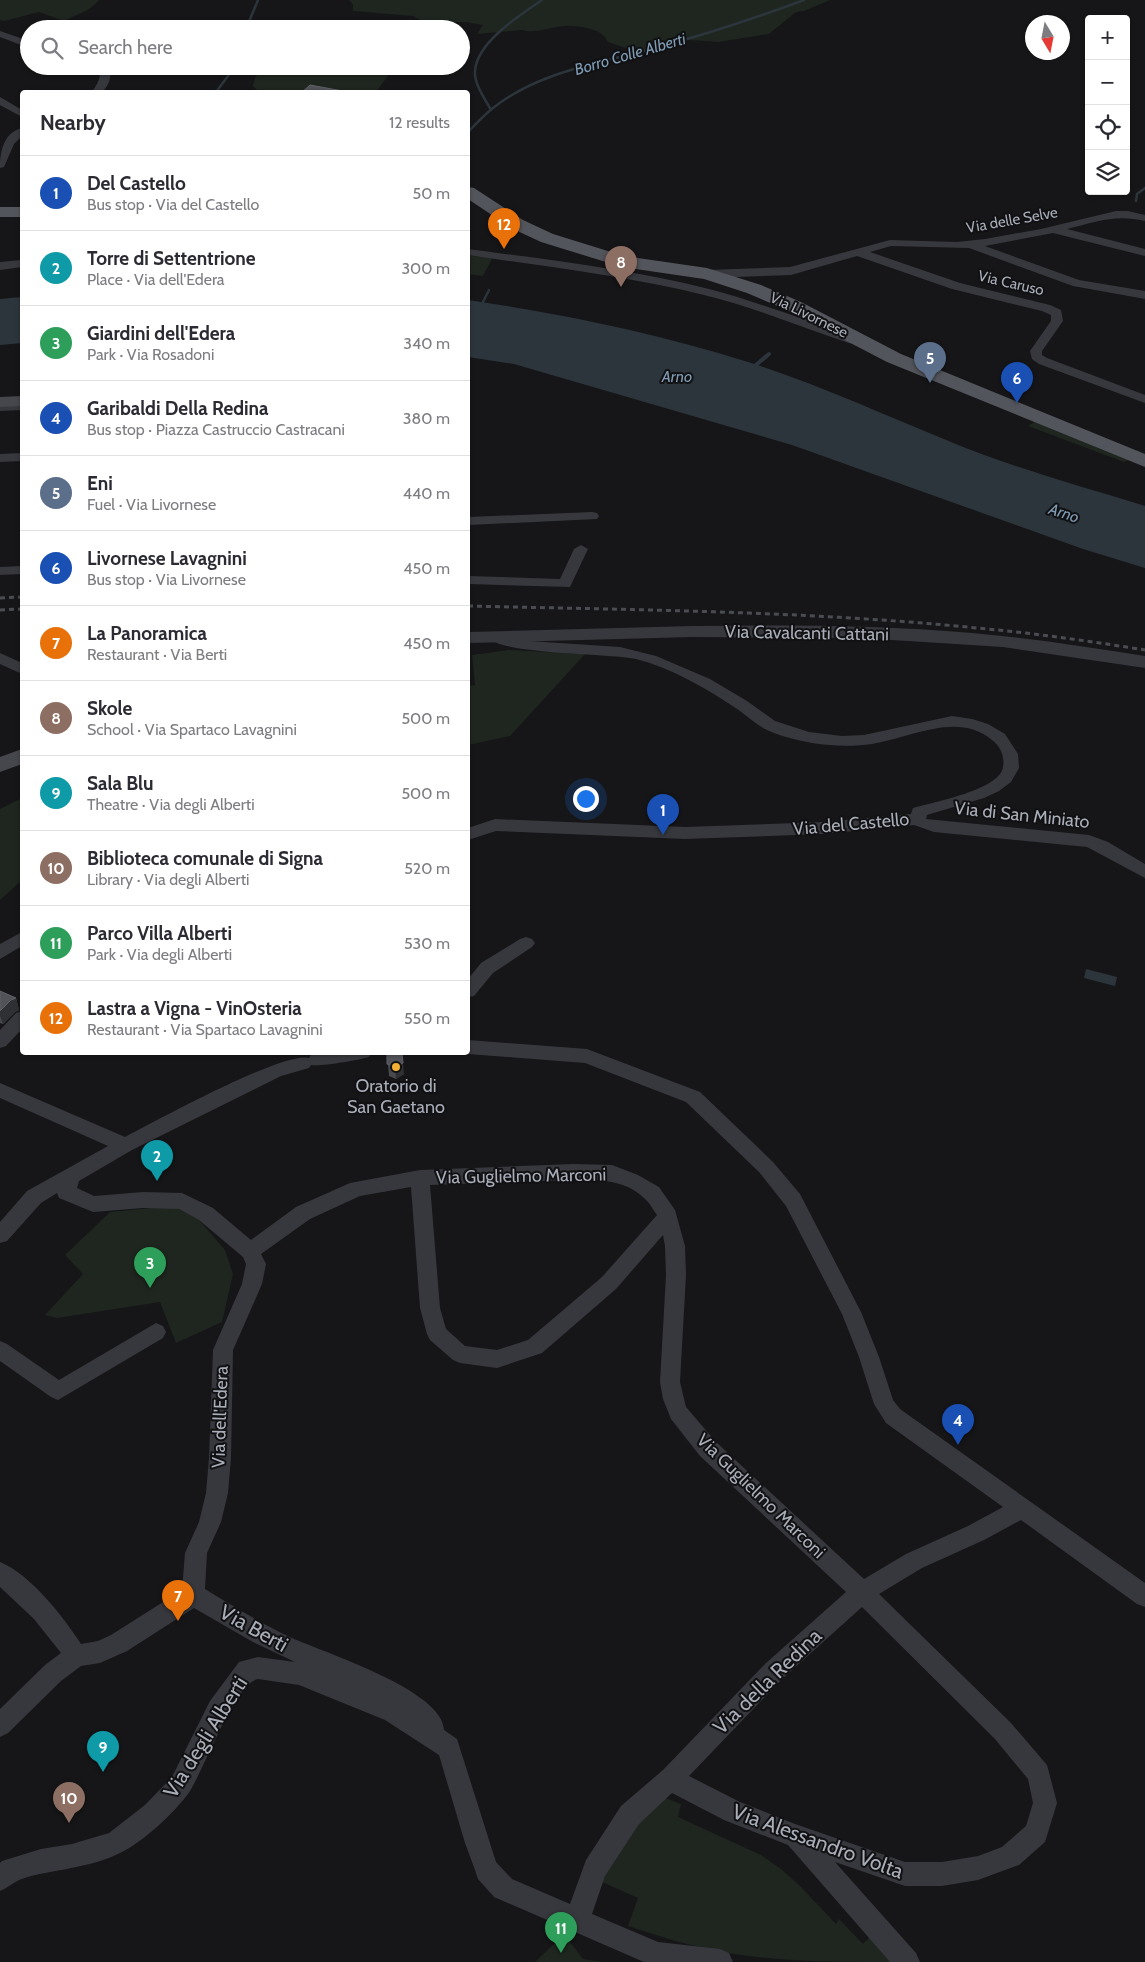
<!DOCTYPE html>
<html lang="en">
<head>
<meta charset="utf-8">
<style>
  :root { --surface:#fff; --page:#f2f2f3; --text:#2b2b33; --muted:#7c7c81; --line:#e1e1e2; --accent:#856733 }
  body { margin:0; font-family:Cabin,sans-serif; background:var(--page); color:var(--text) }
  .controls { position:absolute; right:15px; top:15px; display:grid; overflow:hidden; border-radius:5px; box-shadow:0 1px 4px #0004 }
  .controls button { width:45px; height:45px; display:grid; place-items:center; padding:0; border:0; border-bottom:1px solid var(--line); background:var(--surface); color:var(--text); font:25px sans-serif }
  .compass { position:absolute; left:1025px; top:15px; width:45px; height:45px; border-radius:50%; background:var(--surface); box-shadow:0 1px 4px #0004; rotate:170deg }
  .you { position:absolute; left:585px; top:798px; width:18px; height:18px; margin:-12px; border:4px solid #fff; border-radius:50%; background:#1a73e8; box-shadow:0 0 0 8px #1a73e833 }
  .badge { display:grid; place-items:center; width:32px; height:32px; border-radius:50%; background:var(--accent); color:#fff; font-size:16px; font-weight:700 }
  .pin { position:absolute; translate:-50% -41px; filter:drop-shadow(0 1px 2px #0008) }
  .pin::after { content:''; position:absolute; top:26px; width:18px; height:15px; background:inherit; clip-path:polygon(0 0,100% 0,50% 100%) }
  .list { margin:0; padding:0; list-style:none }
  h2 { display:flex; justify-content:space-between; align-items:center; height:65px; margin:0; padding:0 20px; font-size:21px }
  h2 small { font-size:16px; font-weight:400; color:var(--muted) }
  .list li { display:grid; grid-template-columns:32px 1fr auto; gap:15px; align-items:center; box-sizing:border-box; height:75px; padding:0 20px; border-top:1px solid var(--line) }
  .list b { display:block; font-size:19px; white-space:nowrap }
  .list p { margin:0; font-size:16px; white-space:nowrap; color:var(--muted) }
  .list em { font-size:16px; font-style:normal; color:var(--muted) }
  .icon { flex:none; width:28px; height:28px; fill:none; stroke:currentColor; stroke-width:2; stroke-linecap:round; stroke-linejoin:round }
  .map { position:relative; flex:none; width:1145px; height:1962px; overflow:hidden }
  .search { position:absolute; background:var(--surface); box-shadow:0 1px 4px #0004; left:20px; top:20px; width:450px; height:55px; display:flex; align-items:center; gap:12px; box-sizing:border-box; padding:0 18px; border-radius:28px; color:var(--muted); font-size:19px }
  .panel { position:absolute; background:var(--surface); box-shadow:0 1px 4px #0004; left:20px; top:90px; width:450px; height:965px; border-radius:5px }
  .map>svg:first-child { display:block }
</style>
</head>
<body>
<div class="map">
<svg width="1145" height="1962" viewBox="0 0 1145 1962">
  <rect width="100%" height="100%" fill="#161618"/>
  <path fill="#1e261f" d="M0,0H99C91,11 75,15 64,21L39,12L4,21L0,20Z
    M349,0H830L804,11L796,12L769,34L718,42L678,39L654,45L641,53L608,42C603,33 598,31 587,28C580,27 572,25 564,26C550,27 536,34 522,30L477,34L483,25C476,24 470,22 463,22C445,21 429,27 413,16L353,11V5Z
    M267,66H395L376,92H259L253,86C255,75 258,72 267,66Z
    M468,256L493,257L483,276L468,274Z
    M1037,420L1130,459L1124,462L1028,426Z
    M509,650L585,654L510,736L468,745V686L475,685L472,655Z
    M22,798V880L0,900V809Z
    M174,1206L199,1220L225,1250L233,1274L222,1322L176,1343L160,1302L57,1318L45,1315L83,1274L65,1255L110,1212Z
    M660,1796L681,1804L678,1817L761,1855L781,1869L800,1886L836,1924L839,1919L863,1944L870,1937L893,1962C839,1962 782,1962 728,1953C694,1947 661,1937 628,1926L638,1898L600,1881L603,1869Z
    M564,1934L583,1959L602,1962H535Z"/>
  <path fill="#2c353c" d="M22,297V343L0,345V299Z
    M468,300C563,314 656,333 748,362C817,384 884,415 951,442C1014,468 1080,486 1145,506V568L1083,549L792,445L514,364L468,357Z
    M1086,969L1117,977L1115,986L1084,978Z"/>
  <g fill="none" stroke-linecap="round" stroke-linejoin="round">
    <path stroke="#2c353c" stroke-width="2.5" d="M246,29L258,0
      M216,92L231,72L233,66
      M491,110C485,99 474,84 475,71C477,42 520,15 542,0
      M468,132C476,124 484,115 493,108C537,73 595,64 648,50C701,36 753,19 804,0
      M1136,201L1137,194L1145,188
      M483,302L489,290"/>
    <path stroke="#2c353c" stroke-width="4" d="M756,365L769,354"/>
    <path fill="#37383d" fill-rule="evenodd" d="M0,31L29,41V48L0,37Z
      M98,66H108C113,76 109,85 102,92H92C97,84 103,77 98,66Z
      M0,97L22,110V117L0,105Z
      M22,128V136L14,144L4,167L0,168C0,152 3,133 22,128Z
      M1116,211H1128L1145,215V221C1115,214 1096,222 1067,229L1145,249V256L1053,233L985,246L1079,280L1145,291V299L1073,286L969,248L891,246L870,252L960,283L1050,305L1061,310L1063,321L1042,351V355L1047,358L1145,395V403L1039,364L1032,359L1030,351L1051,321V315L1042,311L952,289L857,256L791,275L707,278L701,274L707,270L790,267L890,240L957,242L985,239L1041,229Z
      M468,249C548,260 630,269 709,289C759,302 808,322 857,337L859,340L853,344L849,343C800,327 754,307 704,295C627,276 547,267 468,255Z
      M22,260V267L0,270V262Z
      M22,402V410L0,411V403Z
      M22,453V461L0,462V454Z
      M592,512L597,513L599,516L597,519L468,525V517Z
      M581,545L588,549L570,587L468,584V576L560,579L574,549Z
      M22,566V574L0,575V567Z
      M495,632L529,641L620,647L656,656L710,679L747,701L775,721L809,732L842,736L864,735L952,716L972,719L988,724L1005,734L1018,754L1019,768L1011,782L999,791L984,798L927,815L926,819L1089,835L1108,842L1145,864V878L1087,847L934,832L914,825L823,834L685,839L496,831L468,840V828L495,819L685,827L823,822L911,814L913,808C933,802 1000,790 1003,767C1005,756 1000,746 992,740C957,711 911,738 872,744C852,747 832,746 812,743C796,740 779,736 765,729C754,723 745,714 734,707C704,687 671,668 636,659C609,653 500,655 488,637L490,634Z
      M0,653L22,663V674L0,664Z
      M22,932V946L0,959V944Z
      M526,937L532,939L535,943L532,947L493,973L474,996L468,997V979L481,963L520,939Z
      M22,1011V1029L6,1046L0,1048V1030L16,1013Z
      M468,1040L587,1049L700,1092L773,1162L800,1194L861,1312L879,1357L893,1400L900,1409L1145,1583V1607L1137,1604L1021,1520L984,1540L922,1568L879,1594L1011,1723L1047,1765L1057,1803L1045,1842L1019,1865L978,1880L942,1886H905L835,1862L916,1953L920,1962H890L788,1845L724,1820L672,1793L639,1824L605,1876L592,1914L658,1942L720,1949L729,1953L733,1962H644L494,1897L478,1879L475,1870L465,1843L439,1755L385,1720L299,1685L258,1679C234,1684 203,1773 188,1794C173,1814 144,1841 122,1852C107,1860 88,1865 71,1868C54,1872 36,1873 19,1880C13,1883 7,1888 0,1891V1863L2,1861L41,1849L72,1844L109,1833L145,1805L172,1777L210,1701L239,1662L258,1657L295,1662L253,1642L194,1608L127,1651L100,1663L81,1666L61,1681L8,1733L0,1737V1709L45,1665L61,1653L34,1619L0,1587V1562C31,1575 63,1616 81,1644L98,1641L111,1635L182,1590L185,1553L199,1522L206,1493L209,1458L213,1350L242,1284L246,1264L243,1257L199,1220L179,1209L143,1208L93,1212L59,1198L57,1193L41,1203L7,1241L0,1243V1222L27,1191L108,1146L0,1098V1083L125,1137C154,1122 285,1050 309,1058L311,1055L319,1052H372L369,1057C360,1060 318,1067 311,1065L309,1068L281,1076L132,1150L79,1181L77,1188L94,1196L143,1192L182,1193L213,1208L251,1240L296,1207L350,1183L420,1170L573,1164L612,1165L638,1175L659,1187L675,1210L685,1246L686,1275L680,1382L686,1407L716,1442L864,1579L906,1554L968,1526L1003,1507L886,1423L874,1404L859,1357L842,1314L786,1206L759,1172L686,1102L585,1063L468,1054L464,1052H468ZM573,1180C599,1180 625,1179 645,1199C650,1203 653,1210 657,1215L602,1277L528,1340L497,1350L465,1346L446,1329L440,1308L430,1185ZM411,1187L420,1308L427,1334L430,1340L453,1360L460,1363L497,1368L542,1353L616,1289L663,1235L665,1246L666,1275L660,1382L663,1399L671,1419L700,1456L846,1592L766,1663L663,1770L621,1806L586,1860L570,1904L512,1879L496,1862L457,1739L444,1730C443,1690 325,1653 292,1638C262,1624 233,1606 205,1589L207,1553L221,1522L228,1493L231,1458L233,1350L262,1284L266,1264L261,1254L310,1219L360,1196ZM862,1607L995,1739L1028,1779L1033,1803L1026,1826L1002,1847L978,1856L942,1862H905L795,1824L740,1802L689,1776L782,1679Z
      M156,1323L163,1326L166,1332L163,1338L58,1400L51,1397L0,1361V1341L7,1344L59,1380Z"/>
    <path fill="#37383d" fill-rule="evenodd" d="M692,626C785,625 879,625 972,633C1030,638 1088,647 1145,656V668L1003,647L860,638L692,637L468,643V632Z"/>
    <path fill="#45474d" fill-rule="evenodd" d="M22,396V406L0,407V397Z
      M22,749V764L0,772V757Z"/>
    <path fill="#53555c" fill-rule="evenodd" d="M468,187L474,188L523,220L553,234L624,256L707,268L761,285L801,302L901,354L1145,454V467L887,362L787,310L747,293L704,279L622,267L541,242L511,228L468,199Z
      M0,207H22V217H0Z"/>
    <path stroke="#4a4c52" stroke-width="3" stroke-dasharray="5 4" stroke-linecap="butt" d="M0,598L22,597
      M468,606C638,610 808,611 977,628C1033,633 1089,641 1145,650
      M0,610L22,609"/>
  </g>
  <path fill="#47494d" d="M0,991L16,998L19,1010L15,1012L3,1024L0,1023Z
    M387,1052L404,1074L396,1079L389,1076Z"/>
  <path fill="#2f3033" d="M16,998L19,1010L15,1012L3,1024L0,1016V1011L11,1000Z
    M402,1052L404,1074L396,1079L395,1067Z"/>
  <path fill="#525359" stroke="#5f6168" d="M310,85L348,92H302Z
    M0,991L16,998L11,1000L0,1011Z
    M387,1052H402L403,1063L395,1067L387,1064Z"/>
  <circle fill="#f2b134" stroke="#111113" stroke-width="2" cx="396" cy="1067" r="5"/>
  <g text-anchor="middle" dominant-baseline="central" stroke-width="4" stroke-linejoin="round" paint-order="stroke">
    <g font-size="15" fill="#a8adb8" stroke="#111113">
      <text transform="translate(1012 220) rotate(-10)">Via delle Selve</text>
      <text transform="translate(1011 283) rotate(13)">Via Caruso</text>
      <text transform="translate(809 315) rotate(26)">Via Livornese</text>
    </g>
    <g font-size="16" font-style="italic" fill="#7f9bb3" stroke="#111113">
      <text transform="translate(630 54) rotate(-16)">Borro Colle Alberti</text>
      <text x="677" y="376">Arno</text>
      <text transform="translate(1064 513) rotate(18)">Arno</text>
    </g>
    <g font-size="18" fill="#a8adb8" stroke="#111113">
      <text transform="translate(807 633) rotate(1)">Via Cavalcanti Cattani</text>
      <text transform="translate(1022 815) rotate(6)">Via di San Miniato</text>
      <text transform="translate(851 824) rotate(-5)">Via del Castello</text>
      <text transform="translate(521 1176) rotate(-1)">Via Guglielmo Marconi</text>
      <text transform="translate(220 1417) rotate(-88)">Via dell'Edera</text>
      <text transform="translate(761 1496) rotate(44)">Via Guglielmo Marconi</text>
    </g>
    <g font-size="18" fill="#a8adb8" stroke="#111113">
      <text x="396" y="1086">Oratorio di<tspan x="396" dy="21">San Gaetano</tspan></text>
    </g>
    <g font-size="21" fill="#a8adb8" stroke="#111113">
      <text transform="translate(254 1628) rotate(29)">Via Berti</text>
      <text transform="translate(767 1681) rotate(-44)">Via della Redina</text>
      <text transform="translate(205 1737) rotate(-58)">Via degli Alberti</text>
      <text transform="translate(818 1841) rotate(20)">Via Alessandro Volta</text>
    </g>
  </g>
</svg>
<div class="controls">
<button>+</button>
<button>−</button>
<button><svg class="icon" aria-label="locate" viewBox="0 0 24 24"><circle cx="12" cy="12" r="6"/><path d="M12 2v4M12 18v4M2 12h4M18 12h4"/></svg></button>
<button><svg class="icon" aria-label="layers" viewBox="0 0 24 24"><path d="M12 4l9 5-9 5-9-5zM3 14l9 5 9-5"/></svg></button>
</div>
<svg class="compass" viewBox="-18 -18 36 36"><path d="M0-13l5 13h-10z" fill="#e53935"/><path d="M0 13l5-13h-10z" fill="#7c7c81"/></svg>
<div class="you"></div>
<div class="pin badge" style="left:663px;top:835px;background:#1a4fb4">1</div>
<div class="pin badge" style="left:157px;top:1181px;background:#0f9aa8">2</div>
<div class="pin badge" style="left:150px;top:1288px;background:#2e9e5b">3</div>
<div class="pin badge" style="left:958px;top:1445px;background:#1a4fb4">4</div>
<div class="pin badge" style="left:930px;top:383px;background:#5c6f8a">5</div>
<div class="pin badge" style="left:1017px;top:403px;background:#1a4fb4">6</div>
<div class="pin badge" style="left:178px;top:1621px;background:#e8710a">7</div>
<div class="pin badge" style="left:621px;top:287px;background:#8d6e63">8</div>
<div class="pin badge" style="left:103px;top:1772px;background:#0f9aa8">9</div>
<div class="pin badge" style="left:69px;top:1823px;background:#8d6e63">10</div>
<div class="pin badge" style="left:561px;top:1953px;background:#2e9e5b">11</div>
<div class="pin badge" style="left:504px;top:249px;background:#e8710a">12</div>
<div class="search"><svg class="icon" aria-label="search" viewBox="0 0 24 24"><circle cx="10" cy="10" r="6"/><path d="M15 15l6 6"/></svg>Search here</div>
<section class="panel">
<h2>Nearby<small>12 results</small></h2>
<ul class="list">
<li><span class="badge" style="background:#1a4fb4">1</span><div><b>Del Castello</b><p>Bus stop · Via del Castello</p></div><em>50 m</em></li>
<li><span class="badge" style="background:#0f9aa8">2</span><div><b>Torre di Settentrione</b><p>Place · Via dell'Edera</p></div><em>300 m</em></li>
<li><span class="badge" style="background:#2e9e5b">3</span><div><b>Giardini dell'Edera</b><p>Park · Via Rosadoni</p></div><em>340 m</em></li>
<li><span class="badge" style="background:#1a4fb4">4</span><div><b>Garibaldi Della Redina</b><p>Bus stop · Piazza Castruccio Castracani</p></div><em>380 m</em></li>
<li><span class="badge" style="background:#5c6f8a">5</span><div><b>Eni</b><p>Fuel · Via Livornese</p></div><em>440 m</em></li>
<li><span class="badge" style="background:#1a4fb4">6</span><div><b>Livornese Lavagnini</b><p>Bus stop · Via Livornese</p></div><em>450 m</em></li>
<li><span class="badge" style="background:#e8710a">7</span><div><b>La Panoramica</b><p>Restaurant · Via Berti</p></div><em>450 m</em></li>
<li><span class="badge" style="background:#8d6e63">8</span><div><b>Skole</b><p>School · Via Spartaco Lavagnini</p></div><em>500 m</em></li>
<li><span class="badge" style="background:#0f9aa8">9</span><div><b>Sala Blu</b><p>Theatre · Via degli Alberti</p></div><em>500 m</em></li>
<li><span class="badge" style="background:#8d6e63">10</span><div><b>Biblioteca comunale di Signa</b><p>Library · Via degli Alberti</p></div><em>520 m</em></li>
<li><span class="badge" style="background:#2e9e5b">11</span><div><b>Parco Villa Alberti</b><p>Park · Via degli Alberti</p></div><em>530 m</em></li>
<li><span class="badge" style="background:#e8710a">12</span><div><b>Lastra a Vigna - VinOsteria</b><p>Restaurant · Via Spartaco Lavagnini</p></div><em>550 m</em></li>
</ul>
</section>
</div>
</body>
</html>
